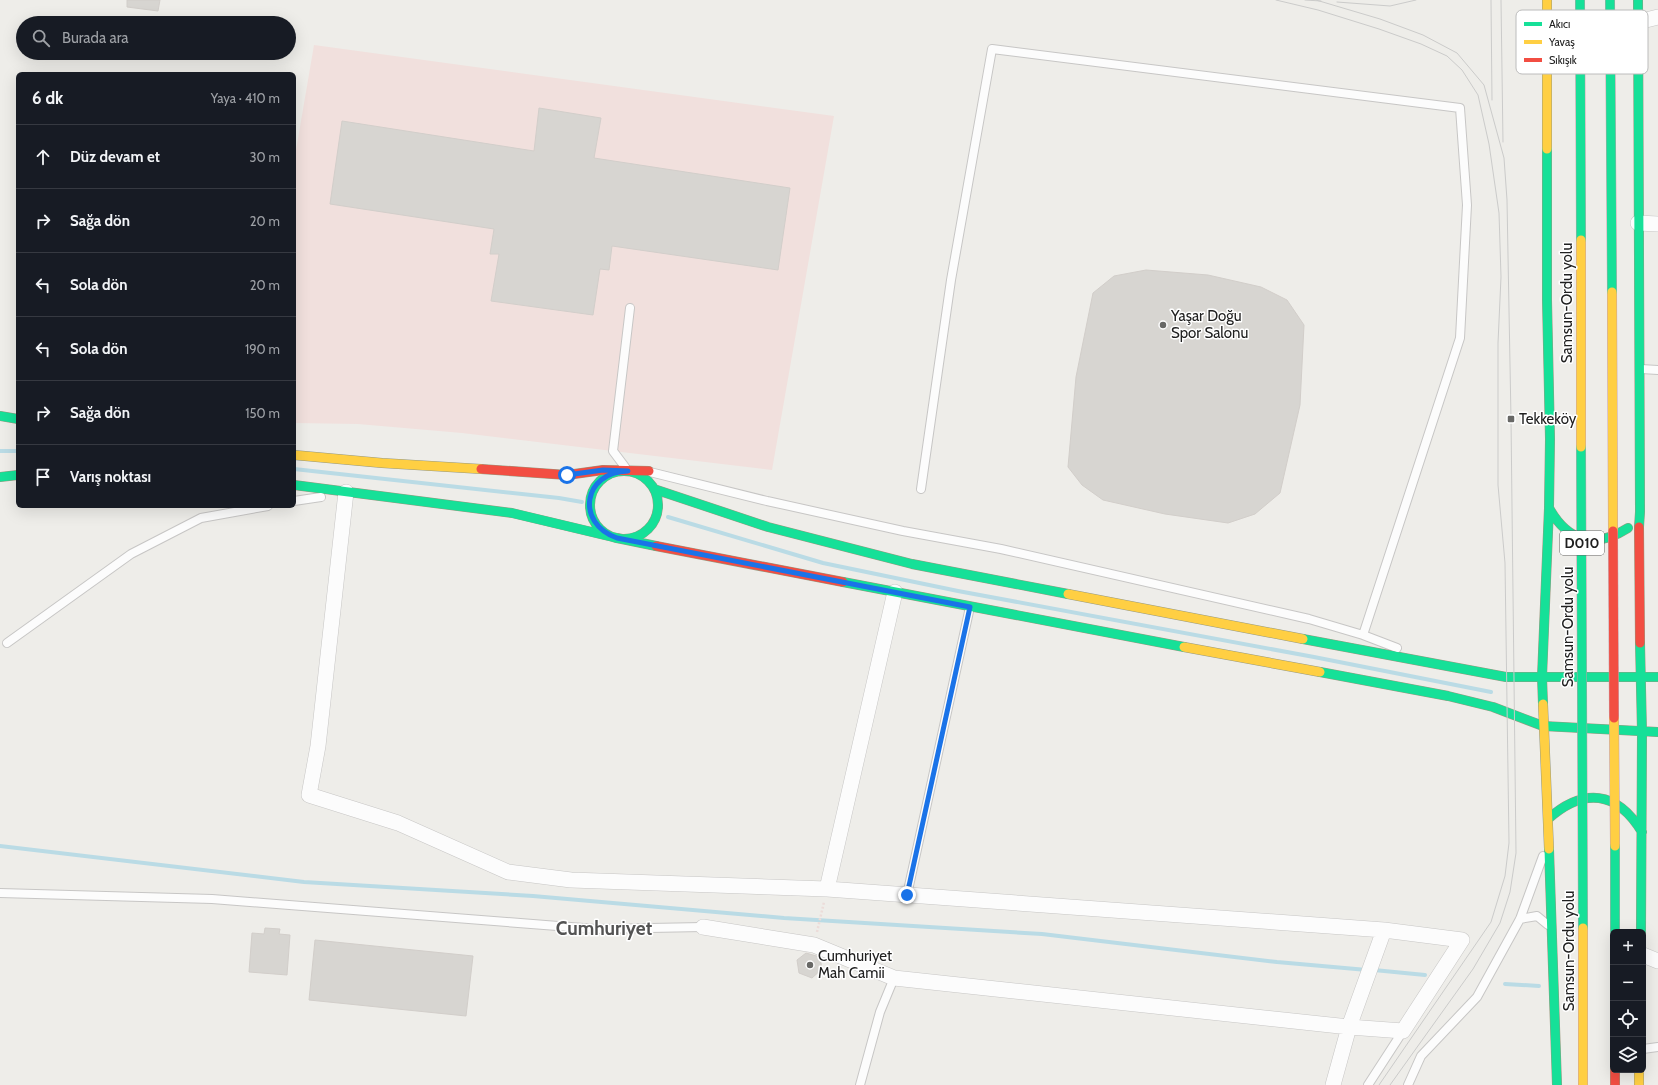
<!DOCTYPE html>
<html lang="tr">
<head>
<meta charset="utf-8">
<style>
  :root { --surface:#171b24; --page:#242831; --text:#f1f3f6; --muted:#9ea1a6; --line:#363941 }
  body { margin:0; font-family:Cabin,sans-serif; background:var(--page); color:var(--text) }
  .controls { position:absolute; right:12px; bottom:12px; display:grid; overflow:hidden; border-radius:6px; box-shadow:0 4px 16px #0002 }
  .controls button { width:36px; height:36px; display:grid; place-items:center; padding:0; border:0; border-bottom:1px solid var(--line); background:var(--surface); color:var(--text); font:20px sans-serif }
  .stop { position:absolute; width:12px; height:12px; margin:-9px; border:3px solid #1a73e8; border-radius:50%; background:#fff }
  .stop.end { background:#1a73e8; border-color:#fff; box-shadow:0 1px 4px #0008 }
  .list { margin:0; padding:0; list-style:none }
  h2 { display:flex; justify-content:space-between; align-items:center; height:52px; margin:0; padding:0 16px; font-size:17px }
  h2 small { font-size:13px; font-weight:400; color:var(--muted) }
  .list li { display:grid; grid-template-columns:26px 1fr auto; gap:12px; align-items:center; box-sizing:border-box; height:64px; padding:0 16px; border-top:1px solid var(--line) }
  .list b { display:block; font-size:15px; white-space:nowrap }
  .list em { font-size:13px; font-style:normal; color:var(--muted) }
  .icon { flex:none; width:22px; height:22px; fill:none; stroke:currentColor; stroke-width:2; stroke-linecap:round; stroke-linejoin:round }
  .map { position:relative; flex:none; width:1658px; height:1085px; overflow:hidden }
  .search { position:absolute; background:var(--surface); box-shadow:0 4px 16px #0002; left:16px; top:16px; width:280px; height:44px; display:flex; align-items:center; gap:10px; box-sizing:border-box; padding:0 14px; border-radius:22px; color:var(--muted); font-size:15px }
  .panel { position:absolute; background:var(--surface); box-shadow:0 4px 16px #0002; left:16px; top:72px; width:280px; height:436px; border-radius:6px }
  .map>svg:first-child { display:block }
</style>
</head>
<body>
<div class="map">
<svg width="1658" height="1085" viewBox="0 0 1658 1085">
  <rect width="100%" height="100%" fill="#eeede9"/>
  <path fill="#f1e0dd" d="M314,45L834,116L772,470L462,433L358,424L294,423V162Z"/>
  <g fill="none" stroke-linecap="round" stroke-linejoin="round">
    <path stroke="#badbe5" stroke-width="4" d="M0,451H18
      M294,469L559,498L582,502
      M668,517L823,563L958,591L1314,657L1491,692
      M0,846L304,882L533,896L784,918L1042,934L1277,962L1367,970
      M1374,970L1425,975
      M1505,984L1539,986"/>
  </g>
  <path fill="#d7d5d1" stroke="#d2ceca" d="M127,0H160L158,11L127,7Z
    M539,108L601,118L594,158L790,188L778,270L612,246L609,270L600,269L593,315L491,301L499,254H490L494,229L330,204L342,121L534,151Z
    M1146,270L1208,275L1261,287L1287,300L1304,325L1300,405L1280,493L1255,514L1228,523L1165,514L1103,500L1082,485L1068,467L1076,377L1093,293L1114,276Z
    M265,928L280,929L279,934L290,935L287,975L249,972L252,933L264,934Z
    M315,940L473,956L466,1016L309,1000Z
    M806,953L820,957L822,969L812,978L799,973L797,960Z"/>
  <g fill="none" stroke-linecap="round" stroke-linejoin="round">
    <defs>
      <path id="lane" d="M1641,369L1658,370
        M625,467L613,451L630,308
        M650,472L767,501L903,531L1001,549L1309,619L1363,635L1397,648
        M921,489L951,280L992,49L1460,108L1467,205L1460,338L1363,635
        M294,501L321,497
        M7,643L131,554L201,518L268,506
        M0,893L212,899L596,929L703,927
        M907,895L970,607
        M1520,919L1537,916L1548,925
        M1643,1049L1658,1047
        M860,1085L880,1012L894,978
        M1368,1085L1403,1031
        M1408,1085L1421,1056L1477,997L1520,919L1543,856"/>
      <path id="street" d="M1638,22L1658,17
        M1638,223L1658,224
        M346,492L318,746L309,795L398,823L508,872L571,880L827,889L1384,930L1462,940L1403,1031L1349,1027L1333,1085
        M827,889L895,592
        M703,927L814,945L894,978L1349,1027L1384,930
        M1643,955L1658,961"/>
      <path id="fast" d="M1638,0L1640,512L1639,527
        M0,416L18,419
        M590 505a34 34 0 1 1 68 0a34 34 0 1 1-68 0Z
        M0,477L18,475
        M294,485L512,513L617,538L656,546
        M654,489L768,527L912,564L1068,594
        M1549,508C1568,542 1595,549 1628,528
        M843,582L1184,647
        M1303,639L1506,677H1658
        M1640,643L1642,732L1641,932
        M1320,672L1448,696L1493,707L1543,726L1658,732
        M1543,704L1542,677L1549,508L1550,439L1547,300V149
        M1548,819C1584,787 1617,791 1642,832
        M1549,849L1557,1085"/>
      <path id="slow" d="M1547,0V149
        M294,455L382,463L481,469
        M1068,594L1303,639
        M1184,647L1320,672
        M1543,704L1549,849
        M1639,1070V1085"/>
      <path id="jam" d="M481,469L567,475L603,470L649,471
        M1639,527L1640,643
        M656,546L843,582
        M1615,1070V1085"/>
    </defs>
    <use href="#lane" stroke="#c7c6c5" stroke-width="10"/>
    <use href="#street" stroke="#c7c6c5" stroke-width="16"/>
    <use href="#fast" stroke="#97997f" stroke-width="10"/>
    <use href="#slow" stroke="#97997f" stroke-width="10"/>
    <use href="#jam" stroke="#97997f" stroke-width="10"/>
    <path stroke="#ecdcd9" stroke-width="2.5" stroke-dasharray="2 2" stroke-linecap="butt" d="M817,932L824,902"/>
    <use href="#lane" stroke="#fcfcfc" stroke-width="8"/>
    <use href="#street" stroke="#fcfcfc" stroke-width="15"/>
    <use href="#fast" stroke="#16e098" stroke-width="9"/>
    <use href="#slow" stroke="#ffcf43" stroke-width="9"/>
    <use href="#jam" stroke="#f24e42" stroke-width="9"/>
    <path stroke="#cbcbca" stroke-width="1" d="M1276,0L1318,10L1379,29L1421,44L1447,56L1462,70L1478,95L1489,144L1499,213L1501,277L1498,343V485L1505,563L1509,843L1505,876L1491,922L1379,1085
      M1305,0L1321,1
      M1316,0L1380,19L1423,35L1457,53L1484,85L1504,158L1507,200L1511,419L1516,853L1510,892L1500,923L1473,969L1390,1085
      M1491,0L1492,100
      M1501,0L1503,142
      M1337,2L1390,6L1416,0"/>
    <defs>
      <path id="fast-bridge" d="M1580,0L1581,240
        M1610,0L1612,292
        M1581,447L1583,928
        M1615,846V932"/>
      <path id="slow-bridge" d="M1581,240V447
        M1612,292L1613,531
        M1614,718L1615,846
        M1583,928V1085"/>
      <path id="jam-bridge" d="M1613,531L1614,718"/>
    </defs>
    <use href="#fast-bridge" stroke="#c69da9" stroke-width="10" stroke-linecap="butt"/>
    <use href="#slow-bridge" stroke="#c69da9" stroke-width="10" stroke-linecap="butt"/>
    <use href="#jam-bridge" stroke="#c69da9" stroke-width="10" stroke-linecap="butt"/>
    <use href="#fast-bridge" stroke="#16e098" stroke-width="9"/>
    <use href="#slow-bridge" stroke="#ffcf43" stroke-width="9"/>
    <use href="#jam-bridge" stroke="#f24e42" stroke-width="9"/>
  </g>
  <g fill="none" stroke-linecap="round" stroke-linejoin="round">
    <path stroke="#1a73e8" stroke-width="5" d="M567,475L603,470L628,471C583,472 575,523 617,538L970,607L907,895"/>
  </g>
  <g fill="#686866" stroke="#fff" stroke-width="1.5">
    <circle cx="1163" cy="325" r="4"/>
    <rect x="1507" y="415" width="8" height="8" rx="2"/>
    <circle cx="810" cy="965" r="4"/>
  </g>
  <g text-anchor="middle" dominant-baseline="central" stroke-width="3" stroke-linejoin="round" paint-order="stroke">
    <rect fill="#fff" stroke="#636363" stroke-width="1" x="1560" y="531" width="44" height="24" rx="3"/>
    <g font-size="14" font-weight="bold" fill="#202020">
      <text x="1582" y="543">D010</text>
    </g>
    <g font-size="15" fill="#202020" stroke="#fff">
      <text transform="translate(1567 303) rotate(-90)">Samsun-Ordu yolu</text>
      <text transform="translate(1568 627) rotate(-90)">Samsun-Ordu yolu</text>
      <text transform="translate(1569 951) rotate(-90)">Samsun-Ordu yolu</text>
    </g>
    <g font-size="15" fill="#202020" stroke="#fff" text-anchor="start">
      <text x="1171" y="316">Yaşar Doğu<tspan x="1171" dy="17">Spor Salonu</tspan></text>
      <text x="1519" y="419">Tekkeköy</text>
      <text x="818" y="956">Cumhuriyet<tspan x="818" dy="17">Mah Camii</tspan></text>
    </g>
    <g font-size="19" font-weight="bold" fill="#535353" stroke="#fff">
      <text x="604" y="928">Cumhuriyet</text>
    </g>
  </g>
  <rect x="1516" y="10" width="132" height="64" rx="6" fill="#fff" stroke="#bcbcbc" stroke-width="1"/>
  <rect x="1524" y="22" width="18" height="4" fill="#16e098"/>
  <rect x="1524" y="40" width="18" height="4" fill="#ffcf43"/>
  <rect x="1524" y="58" width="18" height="4" fill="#f24e42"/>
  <g font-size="11" fill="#202020">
    <text x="1549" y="28">Akıcı</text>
    <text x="1549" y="46">Yavaş</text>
    <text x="1549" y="64">Sıkışık</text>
  </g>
</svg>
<div class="controls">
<button>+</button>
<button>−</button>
<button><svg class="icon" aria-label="locate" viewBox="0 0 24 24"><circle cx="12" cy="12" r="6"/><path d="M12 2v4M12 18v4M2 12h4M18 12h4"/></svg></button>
<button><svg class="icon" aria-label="layers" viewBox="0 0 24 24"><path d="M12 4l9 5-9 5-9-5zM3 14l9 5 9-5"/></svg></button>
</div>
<div class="stop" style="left:567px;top:475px"></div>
<div class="stop end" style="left:907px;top:895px"></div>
<div class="search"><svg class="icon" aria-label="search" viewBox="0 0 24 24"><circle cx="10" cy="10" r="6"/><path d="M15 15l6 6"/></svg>Burada ara</div>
<section class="panel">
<h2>6 dk<small>Yaya · 410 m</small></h2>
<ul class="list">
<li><svg class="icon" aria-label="ahead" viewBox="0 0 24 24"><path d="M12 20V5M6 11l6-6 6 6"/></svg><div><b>Düz devam et</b></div><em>30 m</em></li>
<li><svg class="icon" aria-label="right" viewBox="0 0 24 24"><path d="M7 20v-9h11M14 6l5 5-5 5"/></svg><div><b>Sağa dön</b></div><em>20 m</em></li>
<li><svg class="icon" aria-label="left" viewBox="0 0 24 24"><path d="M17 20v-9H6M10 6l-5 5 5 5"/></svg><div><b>Sola dön</b></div><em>20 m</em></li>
<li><svg class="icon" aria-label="left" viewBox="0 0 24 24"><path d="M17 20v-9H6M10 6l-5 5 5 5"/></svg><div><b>Sola dön</b></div><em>190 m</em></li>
<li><svg class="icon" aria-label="right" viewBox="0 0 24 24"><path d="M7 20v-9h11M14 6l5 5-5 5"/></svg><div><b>Sağa dön</b></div><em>150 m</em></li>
<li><svg class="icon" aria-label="arrive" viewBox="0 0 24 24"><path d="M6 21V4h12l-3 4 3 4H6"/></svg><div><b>Varış noktası</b></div></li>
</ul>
</section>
</div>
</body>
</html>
